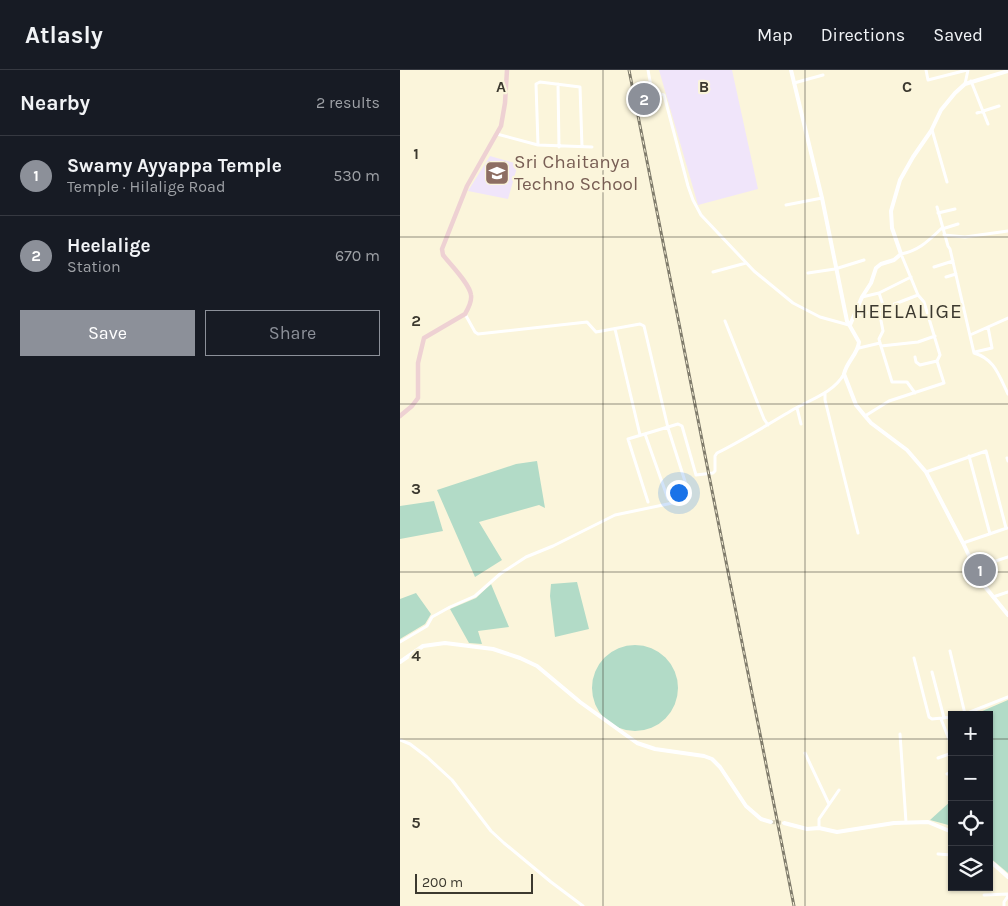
<!DOCTYPE html>
<html lang="en">
<head>
<meta charset="utf-8">
<style>
  :root { --surface:#171b24; --page:#20242c; --text:#f1f3f6; --muted:#9ea1a6; --line:#363941; --accent:#8c9099 }
  body { margin:0; font-family:Karla,sans-serif; background:var(--page); color:var(--text) }
  .controls { position:absolute; right:15px; bottom:15px; display:grid; overflow:hidden; border-radius:0px; box-shadow:0 1px 4px #0004 }
  .controls button { width:45px; height:45px; display:grid; place-items:center; padding:0; border:0; border-bottom:1px solid var(--line); background:var(--surface); color:var(--text); font:25px sans-serif }
  .scale { position:absolute; left:15px; bottom:12px; width:118px; box-sizing:border-box; padding-left:5px; border:2px solid #3c392f; border-top:0; font-size:14px; line-height:18px; white-space:nowrap; color:#3c392f; -webkit-text-stroke:4px #fbf5db; paint-order:stroke }
  .you { position:absolute; left:278px; top:422px; width:18px; height:18px; margin:-12px; border:4px solid #fff; border-radius:50%; background:#1a73e8; box-shadow:0 0 0 8px #1a73e833 }
  .badge { display:grid; place-items:center; width:32px; height:32px; border-radius:50%; background:var(--accent); color:#fff; font-size:16px; font-weight:700 }
  .pin { position:absolute; translate:-50% -50%; border:2px solid #fff; box-shadow:0 1px 5px #0006 }
  .list { margin:0; padding:0; list-style:none }
  h2 { display:flex; justify-content:space-between; align-items:center; height:65px; margin:0; padding:0 20px; font-size:21px }
  h2 small { font-size:16px; font-weight:400; color:var(--muted) }
  .list li { display:grid; grid-template-columns:32px 1fr auto; gap:15px; align-items:center; box-sizing:border-box; height:80px; padding:0 20px; border-top:1px solid var(--line) }
  .list b { display:block; font-size:19px; white-space:nowrap }
  .list p { margin:0; font-size:16px; white-space:nowrap; color:var(--muted) }
  .list em { font-size:16px; font-style:normal; color:var(--muted) }
  .actions { display:flex; gap:10px; padding:15px 20px }
  .actions a { flex:1; padding:11px 0; border:1px solid var(--accent); border-radius:0px; text-align:center; font-size:18px; color:var(--accent) }
  .actions .main { background:var(--accent); color:#fff }
  .icon { flex:none; width:28px; height:28px; fill:none; stroke:currentColor; stroke-width:2; stroke-linecap:round; stroke-linejoin:round }
  .map { position:relative; flex:none; width:608px; height:836px; overflow:hidden }
  header { display:flex; align-items:center; gap:30px; box-sizing:border-box; height:70px; padding:0 25px; background:var(--surface); border-bottom:1px solid var(--line) }
  header strong { font-size:24px }
  nav { display:flex; gap:28px; margin-inline-start:auto; font-size:18px }
  main { display:flex }
  aside { flex:1; background:var(--surface) }
  .map>svg:first-child { display:block }
</style>
</head>
<body>
<header>
<strong>Atlasly</strong>
<nav><a>Map</a><a>Directions</a><a>Saved</a></nav>
</header>
<main>
<aside>
<h2>Nearby<small>2 results</small></h2>
<ul class="list">
<li><span class="badge">1</span><div><b>Swamy Ayyappa Temple</b><p>Temple · Hilalige Road</p></div><em>530 m</em></li>
<li><span class="badge">2</span><div><b>Heelalige</b><p>Station</p></div><em>670 m</em></li>
</ul>
<div class="actions"><a class="main">Save</a><a>Share</a></div>
</aside>
<div class="map">
<svg width="608" height="836" viewBox="0 0 608 836">
  <rect width="100%" height="100%" fill="#fbf5db"/>
  <path fill="#f0e5fa" d="M259,0H332L358,119L298,135Z
    M90,86L118,94L108,129L68,121Z"/>
  <path fill="#b2dbc7" d="M137,391L145,438L139,435L79,452L102,490L75,507L37,420L116,394Z
    M34,431L43,461L0,469V436Z
    M177,512L189,559L155,567L150,526L151,514Z
    M91,514L109,557L78,561L82,574L69,573L50,539L76,528Z
    M16,523L31,544L25,554L0,569V529Z
    M192 618a43 43 0 1 1 86 0a43 43 0 1 1-86 0Z
    M608,630V803L589,787V645H573Z
    M552,730V756L530,750Z"/>
  <g fill="none" stroke-linecap="round" stroke-linejoin="round">
    <path stroke="#d5cfb9" stroke-width="4" stroke-dasharray="4 2" stroke-linecap="butt" d="M371,752L384,753"/>
    <path stroke="#fff" stroke-width="3" d="M248,0L252,22L264,25L288,116L293,130L301,145L354,201L393,233L420,247L449,255
      M526,0L528,10L567,0
      M571,11L588,54
      M394,13L423,5
      M158,14L159,77
      M565,14L568,0
      M577,43L599,36
      M532,60L547,112
      M97,64L138,75L192,77
      M138,75L136,14L140,12L180,17L182,77
      M386,135L422,128
      M537,137L548,176L550,179L574,283C595,289 599,306 608,324
      M538,143L555,139
      M542,159L558,154
      M544,165L565,167L608,161
      M534,197L553,191
      M313,202L346,193
      M408,203L435,199L464,190
      M546,207L556,204
      M462,227L479,223
      M484,238L479,223L511,207
      M479,240L483,261L479,269L480,273L492,312H507L515,323
      M454,246L479,240L518,225
      M325,251L364,349L368,355
      M215,259L240,365
      M570,265L608,248
      M481,276L518,272L535,266
      M459,278L480,273
      M575,282L592,278L588,257
      M515,287L516,292L520,295L537,291
      M425,323V330L458,463
      M397,338L401,354
      M465,346L489,331L544,313L537,291L540,285L524,232L518,225L501,184C519,181 529,170 542,158
      M245,364L268,429
      M569,386L590,464
      M607,388L608,391
      M526,402L586,381L606,458
      M248,432L228,369L278,354L282,356L296,405L313,403L315,401V386L317,383C343,370 369,354 394,339C412,329 434,322 444,304
      M563,473L607,458
      M575,498L608,487
      M593,527L608,522
      M0,572L27,556L32,547L50,537L75,526L100,504L126,487L153,476L215,445L287,430L290,427L268,358L244,256L240,254L196,262L187,252L78,264L75,262L65,244
      M550,581L565,644L608,627
      M514,588L529,647L532,649L552,647
      M532,602L544,648
      M541,649L552,677
      M500,664L506,752
      M0,670L10,674L27,687L52,710L91,761L104,773L151,812L183,836
      M405,683L429,734
      M538,688L552,683
      M547,704L552,702
      M419,758V749L439,720
      M538,784L552,785
      M584,825L608,824
      M604,836V832L608,826"/>
    <path stroke="#fff" stroke-width="4" d="M391,0L422,128L447,251L459,272C458,284 447,291 444,304L456,335L465,346L471,353L507,380L526,402L563,473L582,513L608,545
      M450,255L462,227L471,213L476,198L481,194L494,190L501,184L492,158L491,141L500,110L513,87L531,61L541,40L555,23L565,14L608,1
      M0,592L23,576L45,573L93,579L120,588L137,596L180,632L237,673L255,679L304,686L312,689L320,697L346,736L361,749L371,752
      M384,753L407,759L419,758L437,762L494,753L528,752L552,762
      M589,790L608,807"/>
    <path stroke="#eed1d3" stroke-width="4.5" d="M0,346L12,336L18,328V293L24,268L65,244C68,239 72,231 71,225C70,214 50,194 43,185L42,179L67,116L101,56L105,33L107,0"/>
    <defs>
      <path id="rail" d="M229,0L394,836"/>
    </defs>
    <use href="#rail" stroke="#807c6c" stroke-width="3"/>
    <use href="#rail" stroke="#fbf5db" stroke-width="1" stroke-dasharray="4" stroke-linecap="butt"/>
  </g>
  <path fill="none" stroke="#3c392f" stroke-width="1" stroke-opacity="0.55" d="M203,0V836M405,0V836M0,167H608M0,334H608M0,502H608M0,669H552M589,669H608"/>
  <defs>
    <symbol id="school-square" viewBox="-11 -11 22 22"><rect x="-9" y="-9" width="18" height="18" rx="4" fill="#8d6e63" stroke="#fbf5db"/><path d="M0-5L7-2L0 1L-7-2ZM-4 1L0 2.5L4 1V4Q0 6-4 4Z" fill="#fff"/></symbol>
  </defs>
  <g fill-rule="evenodd">
    <use href="#school-square" x="83" y="89" width="28" height="28"/>
  </g>
  <g text-anchor="middle" dominant-baseline="central" stroke-width="4.5" stroke-linejoin="round" paint-order="stroke">
    <g font-size="19" fill="#785e54" stroke="#fbf5db" text-anchor="start">
      <text x="114" y="92">Sri Chaitanya<tspan x="114" dy="22">Techno School</tspan></text>
    </g>
    <g font-size="21" letter-spacing="1" fill="#3c392f" stroke="#fbf5db">
      <text x="508" y="241">HEELALIGE</text>
    </g>
  </g>
  <g font-size="16" text-anchor="middle" font-weight="bold" fill="#3c392f" stroke="#fbf5db" stroke-width="4.5" stroke-linejoin="round" paint-order="stroke">
    <text x="101" y="22">A</text>
    <text x="304" y="22">B</text>
    <text x="507" y="22">C</text>
    <text x="16" y="89">1</text>
    <text x="16" y="256">2</text>
    <text x="16" y="424">3</text>
    <text x="16" y="591">4</text>
    <text x="16" y="758">5</text>
  </g>
</svg>
<div class="controls">
<button>+</button>
<button>−</button>
<button><svg class="icon" aria-label="locate" viewBox="0 0 24 24"><circle cx="12" cy="12" r="6"/><path d="M12 2v4M12 18v4M2 12h4M18 12h4"/></svg></button>
<button><svg class="icon" aria-label="layers" viewBox="0 0 24 24"><path d="M12 4l9 5-9 5-9-5zM3 14l9 5 9-5"/></svg></button>
</div>
<div class="scale">200 m</div>
<div class="you"></div>
<div class="pin badge" style="left:580px;top:500px">1</div>
<div class="pin badge" style="left:244px;top:29px">2</div>
</div>
</main>
</body>
</html>
